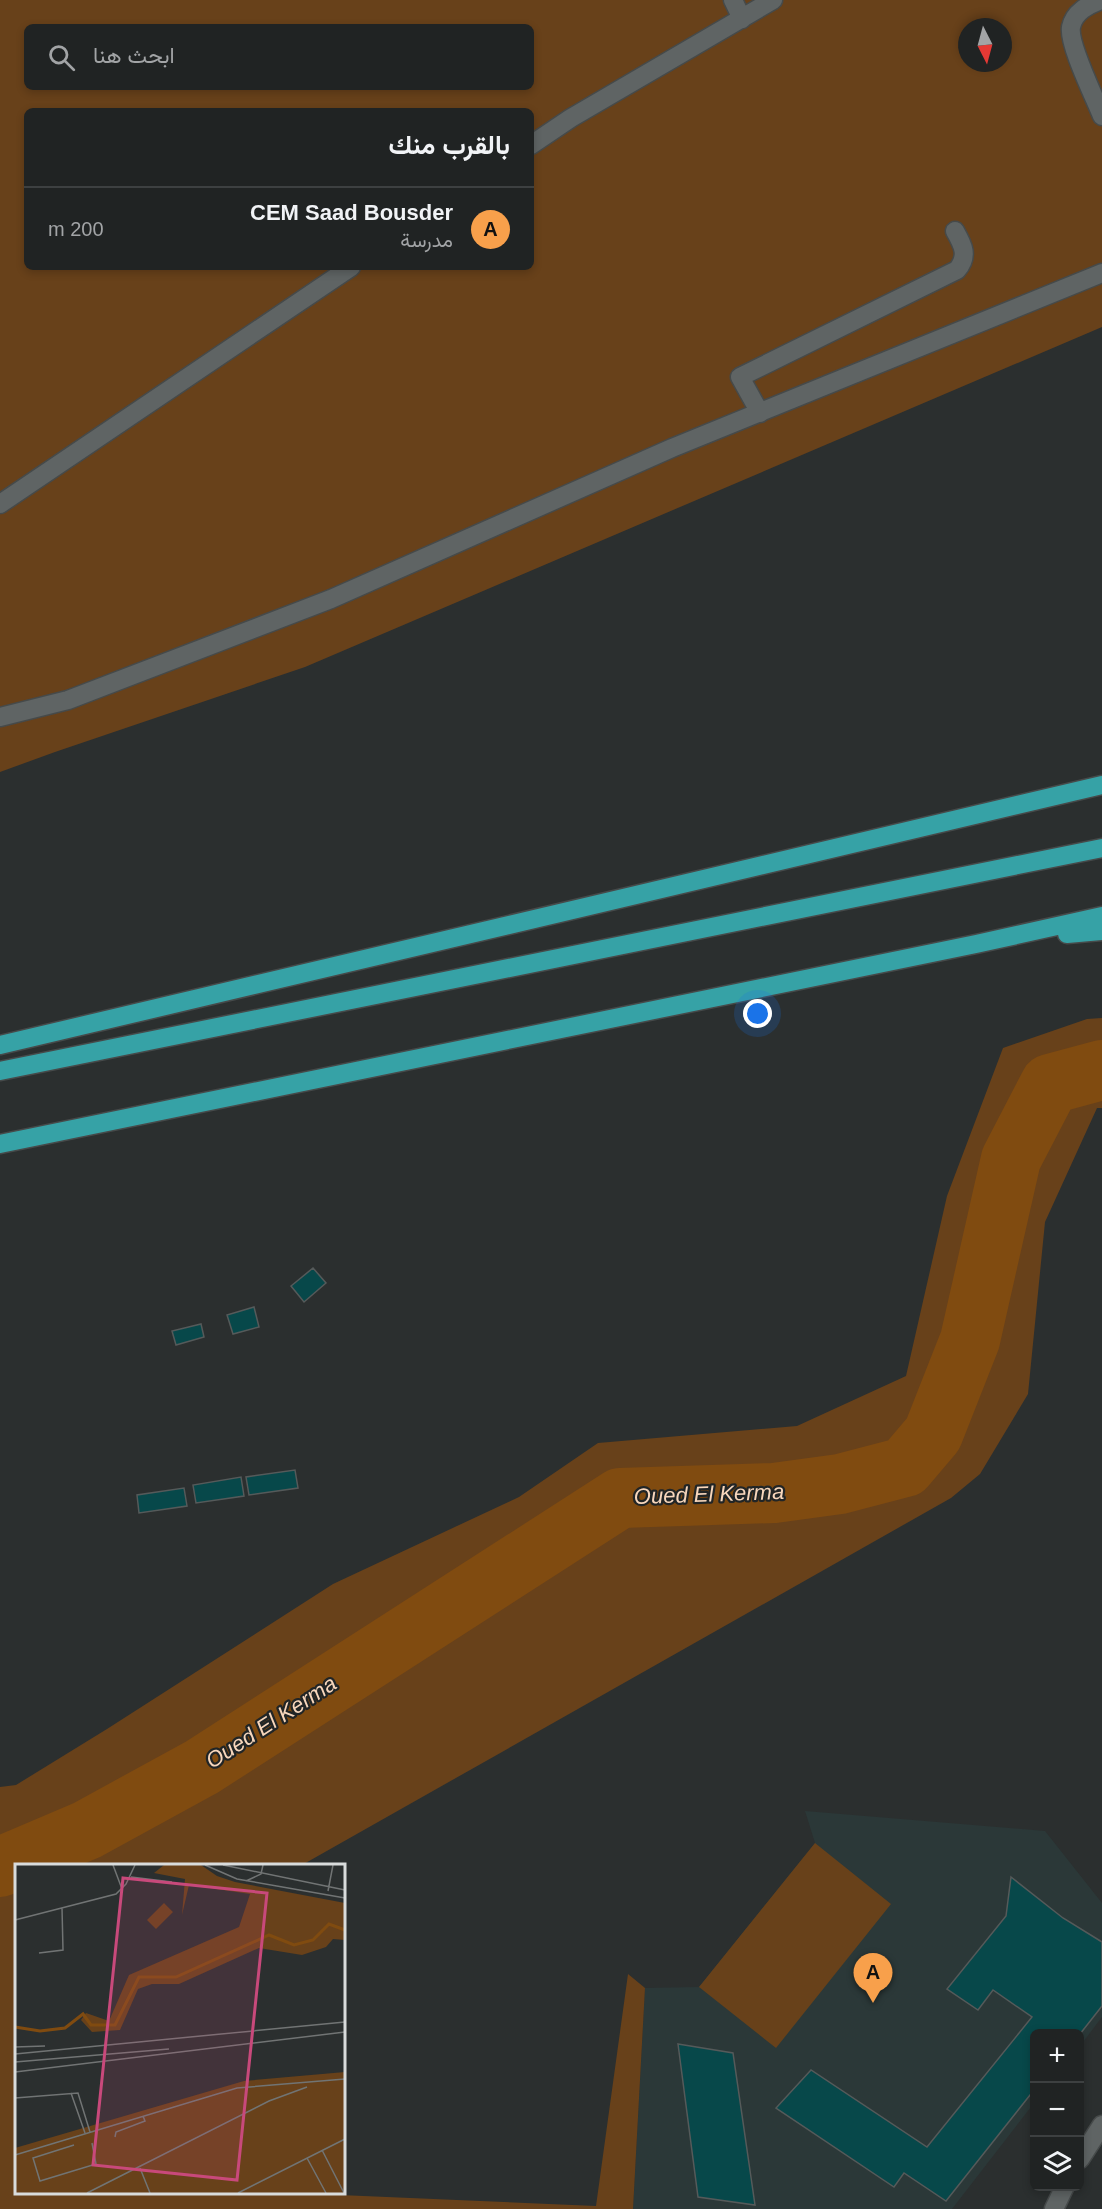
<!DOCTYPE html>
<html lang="ar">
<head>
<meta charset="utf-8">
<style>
  :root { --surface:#202323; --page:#282b2b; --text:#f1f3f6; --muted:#a2a4a6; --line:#3d4041; --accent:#f8a04b }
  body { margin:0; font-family:Arial,Vazirmatn,sans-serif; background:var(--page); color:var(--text); direction:rtl }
  .controls { position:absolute; right:18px; bottom:18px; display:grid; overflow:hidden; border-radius:9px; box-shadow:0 3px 9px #0003 }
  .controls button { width:54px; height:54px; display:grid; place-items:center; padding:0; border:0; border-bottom:2px solid var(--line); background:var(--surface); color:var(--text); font:30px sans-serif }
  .compass { position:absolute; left:958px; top:18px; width:54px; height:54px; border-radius:50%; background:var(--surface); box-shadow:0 3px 9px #0003; rotate:174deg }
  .you { position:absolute; left:758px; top:1014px; width:21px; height:21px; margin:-15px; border:4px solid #fff; border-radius:50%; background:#1a73e8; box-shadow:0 0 0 9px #1a73e833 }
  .badge { display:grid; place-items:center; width:39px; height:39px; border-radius:50%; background:var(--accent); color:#111; font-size:20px; font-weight:700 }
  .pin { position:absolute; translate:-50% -50px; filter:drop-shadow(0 2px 3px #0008) }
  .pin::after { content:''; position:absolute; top:32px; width:21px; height:18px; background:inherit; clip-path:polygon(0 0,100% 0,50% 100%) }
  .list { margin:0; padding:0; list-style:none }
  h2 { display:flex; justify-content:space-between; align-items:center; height:78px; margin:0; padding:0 24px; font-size:26px }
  h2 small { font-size:20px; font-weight:400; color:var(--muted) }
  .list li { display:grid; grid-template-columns:39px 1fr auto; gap:18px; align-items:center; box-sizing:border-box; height:84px; padding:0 24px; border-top:2px solid var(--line) }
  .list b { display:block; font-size:22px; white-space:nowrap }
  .list p { margin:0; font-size:20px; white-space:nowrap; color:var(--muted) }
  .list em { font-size:20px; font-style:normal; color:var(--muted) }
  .icon { flex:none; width:33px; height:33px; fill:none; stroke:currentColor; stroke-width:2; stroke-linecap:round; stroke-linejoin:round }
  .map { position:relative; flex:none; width:1102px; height:2209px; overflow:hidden; direction:ltr }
  .search { position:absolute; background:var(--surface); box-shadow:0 3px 9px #0003; left:24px; top:24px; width:510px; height:66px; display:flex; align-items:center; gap:15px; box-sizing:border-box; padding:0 21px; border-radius:9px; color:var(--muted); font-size:22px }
  .panel { position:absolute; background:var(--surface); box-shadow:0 3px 9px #0003; left:24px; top:108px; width:510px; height:162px; border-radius:9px; direction:rtl }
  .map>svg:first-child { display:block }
</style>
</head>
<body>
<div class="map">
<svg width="1102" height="2209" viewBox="0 0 1102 2209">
  <rect width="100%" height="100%" fill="#2b2f2f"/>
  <path fill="#2b3838" d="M805,1811L1045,1831L1102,1903V2017L1080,2046V2034H1034V2103L952,2209H633L645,1988L699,1987L815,1843Z"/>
  <path fill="#68411a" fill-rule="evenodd" d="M0,0H1102V327L305,667L55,752L0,772ZM27,27H531V87H27ZM967,27H1003V63H967ZM27,111H531V267H27Z
    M1102,1018V1108H1097L1045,1222L1028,1394L980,1474L951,1498L302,1865L16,1866V2192L293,2193L596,2206L628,1974L645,1988L633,2209H0V1787L16,1785L107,1729L333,1584L519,1497L598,1443L797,1426L906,1376L947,1196L1003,1048L1087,1019Z
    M815,1843L891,1904L776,2048L699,1987Z"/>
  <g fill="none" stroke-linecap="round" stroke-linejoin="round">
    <path stroke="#804b10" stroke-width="60" d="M0,1867L87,1830L202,1767L620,1498L774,1493L840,1484L905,1467L933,1434L970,1340L1011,1159L1050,1084L1102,1070"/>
  </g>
  <path fill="#07484a" stroke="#555a5a" stroke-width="1.5" d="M313,1268L326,1283L304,1302L291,1286Z
    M254,1307L259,1327L233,1334L227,1315Z
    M201,1324L204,1337L176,1345L172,1331Z
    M295,1470L298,1488L249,1495L246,1477Z
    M241,1477L244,1496L196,1503L193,1485Z
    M184,1488L187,1506L139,1513L137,1495Z
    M1011,1877L1063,1918L1102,1942V2006L1080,2034H1034V2090L946,2201L904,2173L894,2187L776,2108L811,2070L927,2147L1032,2017L993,1990L978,2010L947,1989L1006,1916Z
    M678,2044L733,2053L755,2205L698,2197Z"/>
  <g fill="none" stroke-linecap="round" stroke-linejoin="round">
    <defs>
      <path id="lane" d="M733,0L742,19
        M1101,0C1088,5 1074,12 1071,27C1068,44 1095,98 1102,116
        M531,145L571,118L773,0
        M760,413L740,377L957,270C969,256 963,245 955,231
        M0,504L351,267
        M0,717L68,700L331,599L672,448L1102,273"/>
      <path id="street" d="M1080,2159L1102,2125
        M1054,2209L1065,2186"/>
      <path id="highway" d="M1067,934L1102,931
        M0,1045L1102,785
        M0,1071L1102,848
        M0,1144L976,944L1102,916"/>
    </defs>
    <use href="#lane" stroke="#464a4a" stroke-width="21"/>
    <use href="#street" stroke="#464a4a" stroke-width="21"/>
    <use href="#highway" stroke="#464a4a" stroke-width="21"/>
    <use href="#lane" stroke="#5f6464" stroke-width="18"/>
    <use href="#street" stroke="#5f6464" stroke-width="18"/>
    <use href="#highway" stroke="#36a2a6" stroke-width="18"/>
  </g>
  <g text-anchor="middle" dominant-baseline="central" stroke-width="4.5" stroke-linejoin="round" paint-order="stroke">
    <g font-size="22" font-style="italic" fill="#f8d7bc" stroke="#212526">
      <text transform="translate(709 1494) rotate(-2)">Oued El Kerma</text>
      <text transform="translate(271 1722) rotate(-33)">Oued El Kerma</text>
    </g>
  </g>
  <g transform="translate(15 1864)">
    <rect width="330" height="330" fill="#2b2f2f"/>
    <path d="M149,1H186L202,12L220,18L330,39V76L318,75L311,83L287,91L244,84L164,120H137L123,125L105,166L77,168L66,156L71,149L94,157L114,111L224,63L235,30L174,21L167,51L170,15L139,9ZM149,39L158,48L141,65L132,56ZM330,208V329H0V284L229,217Z" fill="#68411a"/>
    <path fill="none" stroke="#804b10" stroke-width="3" d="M0,163L25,167L50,164L68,150L76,161H100L124,113H161L254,71L279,81L298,76L314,60L330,66"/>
    <path fill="none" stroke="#717474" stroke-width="1.5" d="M98,1L107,25M190,1L222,15L330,34M208,1L330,26M116,13L157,18M231,17L246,10L248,1M313,27L318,1M0,56L101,30L111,20L120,1M24,89L48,86L47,44M0,183L30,182M0,190L330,158M0,198L154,185M0,208L330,168M56,229L70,269M0,234L63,229L75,268M100,273L101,268L130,257L128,252M59,281L18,294L25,317L81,300L77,279M307,286L329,329M0,291L222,224L330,215M292,294L311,329M125,304L135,329M72,329L254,237L292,223M223,329L330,275"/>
    <path fill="#c8497b" fill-opacity="0.15" stroke="#c8497b" stroke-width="3" d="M108,14L252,29L222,316L78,301Z"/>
    <rect width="330" height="330" fill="none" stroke="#d9dcdc" stroke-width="3"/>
  </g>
</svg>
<div class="controls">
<button>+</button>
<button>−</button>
<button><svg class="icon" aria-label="layers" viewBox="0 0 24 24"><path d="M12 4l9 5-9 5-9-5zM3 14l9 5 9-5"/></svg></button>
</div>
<svg class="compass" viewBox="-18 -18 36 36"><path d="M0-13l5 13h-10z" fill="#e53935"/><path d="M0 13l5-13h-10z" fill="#a2a4a6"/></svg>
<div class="you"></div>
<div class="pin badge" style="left:873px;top:2003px">A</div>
<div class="search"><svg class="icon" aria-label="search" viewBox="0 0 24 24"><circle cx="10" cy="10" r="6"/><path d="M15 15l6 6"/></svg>ابحث هنا</div>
<section class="panel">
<h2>بالقرب منك<small></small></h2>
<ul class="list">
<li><span class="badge">A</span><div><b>CEM Saad Bousder</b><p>مدرسة</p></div><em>200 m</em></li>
</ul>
</section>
</div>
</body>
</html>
